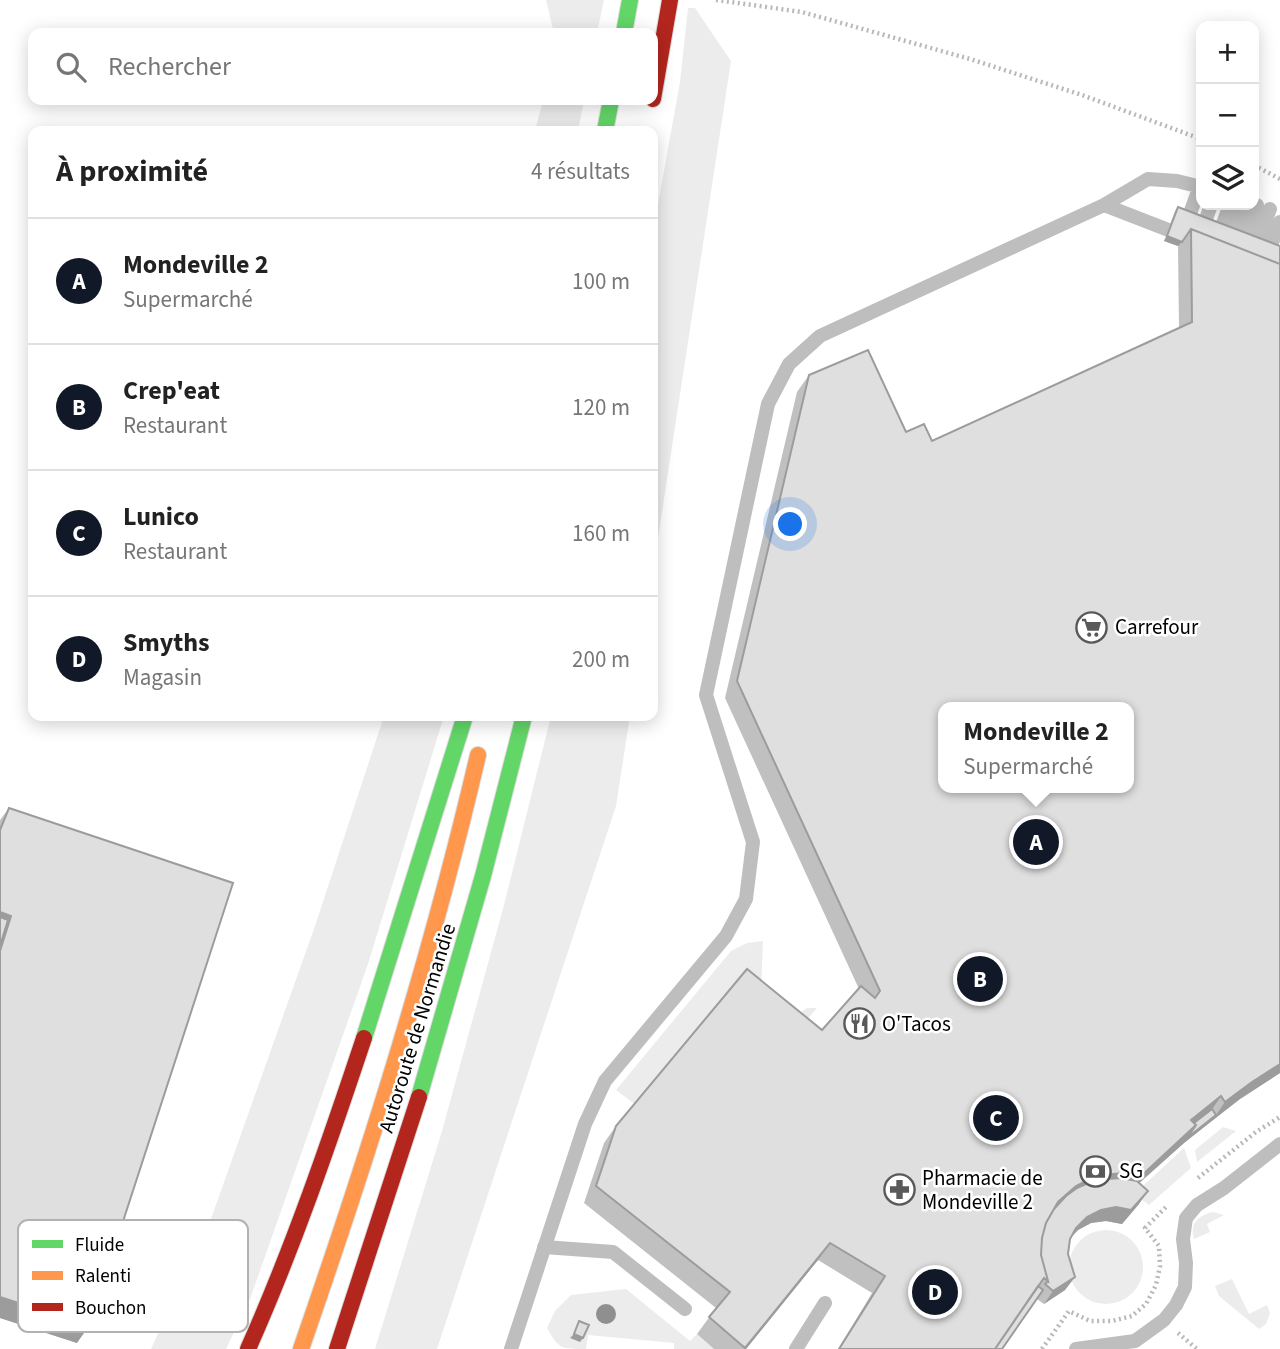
<!DOCTYPE html>
<html lang="fr">
<head>
<meta charset="utf-8">
<style>
  :root { --surface:#fff; --page:#f2f2f2; --text:#222; --muted:#767676; --line:#e0e0e0; --accent:#111827 }
  body { margin:0; font-family:"Source Sans 3",sans-serif; background:var(--page); color:var(--text) }
  .controls { position:absolute; right:21px; top:21px; display:grid; overflow:hidden; border-radius:14px; box-shadow:0 4px 18px #0003 }
  .controls button { width:63px; height:63px; display:grid; place-items:center; padding:0; border:0; border-bottom:2px solid var(--line); background:var(--surface); color:var(--text); font:35px sans-serif }
  .you { position:absolute; left:791px; top:525px; width:24px; height:24px; margin:-18px; border:5px solid #fff; border-radius:50%; background:#1a73e8; box-shadow:0 0 0 10px #1a73e833 }
  .badge { display:grid; place-items:center; width:46px; height:46px; border-radius:50%; background:var(--accent); color:#fff; font-size:23px; font-weight:700 }
  .pin { position:absolute; translate:-50% -50%; border:4px solid #fff; box-shadow:0 2px 7px #0006 }
  .popup { position:absolute; left:938px; top:702px; width:196px; height:91px; box-sizing:border-box; display:grid; place-content:center; border-radius:14px; background:var(--surface); filter:drop-shadow(0 2px 5px #0005); font-size:23px; white-space:nowrap; color:var(--muted) }
  .popup b { font-size:26px; color:var(--text) }
  .popup::after { content:''; position:absolute; left:50%; top:100%; margin-left:-14px; border:14px solid transparent; border-top-color:var(--surface) }
  .list { margin:0; padding:0; list-style:none }
  h2 { display:flex; justify-content:space-between; align-items:center; height:91px; margin:0; padding:0 28px; font-size:30px }
  h2 small { font-size:23px; font-weight:400; color:var(--muted) }
  .list li { display:grid; grid-template-columns:46px 1fr auto; gap:21px; align-items:center; box-sizing:border-box; height:126px; padding:0 28px; border-top:2px solid var(--line) }
  .list b { display:block; font-size:26px; white-space:nowrap }
  .list p { margin:0; font-size:23px; white-space:nowrap; color:var(--muted) }
  .list em { font-size:23px; font-style:normal; color:var(--muted) }
  .icon { flex:none; width:38px; height:38px; fill:none; stroke:currentColor; stroke-width:2; stroke-linecap:round; stroke-linejoin:round }
  .map { position:relative; flex:none; width:1280px; height:1349px; overflow:hidden }
  .search { position:absolute; background:var(--surface); box-shadow:0 4px 18px #0003; left:28px; top:28px; width:630px; height:77px; display:flex; align-items:center; gap:18px; box-sizing:border-box; padding:0 24px; border-radius:14px; color:var(--muted); font-size:26px }
  .panel { position:absolute; background:var(--surface); box-shadow:0 4px 18px #0003; left:28px; top:126px; width:630px; height:595px; border-radius:14px }
  .map>svg:first-child { display:block }
</style>
</head>
<body>
<div class="map">
<svg width="1280" height="1349" viewBox="0 0 1280 1349">
  <rect width="100%" height="100%" fill="#fff"/>
  <path fill="#ececec" d="M546,0H604L597,33H554Z
    M688,8H695L731,61L653,571V232L680,82Z
    M543,100H584L578,131H535Z
    M384,716H444L368,964L250,1299L226,1349H151L212,1216L315,926Z
    M551,716H630L616,806L437,1349H375L442,1131L504,905Z
    M763,941L761,989L797,1015L807,1008H817L794,1035L636,1105L616,1090L731,951L747,943Z
    M1223,1127L1236,1131L1197,1162L1195,1150Z
    M1184,1148L1191,1168L1149,1205L1134,1194Z
    M1213,1212L1224,1215L1207,1224L1210,1232L1194,1239C1189,1223 1199,1215 1213,1212Z
    M1069 1267a37 37 0 1 1 74 0a37 37 0 1 1-74 0Z
    M1232,1279L1249,1314L1267,1305L1270,1313L1266,1324L1259,1329L1219,1296L1215,1286Z
    M626,1289L690,1341L697,1334L714,1349H674V1343L588,1335L586,1349C560,1349 559,1349 547,1328L555,1311L571,1295Z"/>
  <g fill="none" stroke-linecap="round" stroke-linejoin="round">
    <defs>
      <path id="fast" d="M624,33L630,0
        M605,131L611,100
        M364,1038L465,716
        M419,1097L483,876L524,716"/>
      <path id="slow" d="M301,1349C369,1153 431,957 478,755"/>
      <path id="jam" d="M653,99L670,0
        M248,1349C293,1248 329,1143 364,1038
        M337,1349L419,1097"/>
    </defs>
    <use href="#fast" stroke="#dbdbdb" stroke-width="18"/>
    <use href="#slow" stroke="#dbdbdb" stroke-width="18"/>
    <use href="#jam" stroke="#dbdbdb" stroke-width="18"/>
    <path stroke="#b9b9b9" stroke-width="4.5" stroke-dasharray="2 3.5" stroke-linecap="butt" d="M716,0L802,12L970,59L1082,95L1201,139
      M1254,165L1280,179
      M1198,1178L1256,1132L1280,1117
      M1178,1333L1197,1349
      M1042,1349L1069,1311L1090,1321H1112L1132,1316L1146,1304L1156,1285L1160,1266L1159,1246L1145,1228L1168,1205"/>
    <path stroke="#bebebe" stroke-width="14" d="M1104,205L1184,236
      M1184,230L1200,186
      M1201,233L1211,205
      M1216,242L1230,205
      M1228,247L1244,205
      M1239,251L1257,205
      M1252,256L1270,209
      M1265,261L1280,222
      M544,1247L613,1252L685,1309
      M511,1349L585,1124L605,1081L726,936L746,899L753,842L706,695L768,404L789,364L820,336L1104,205L1148,179L1177,181L1201,187
      M796,1349L825,1303
      M1076,1349L1135,1341L1164,1320L1176,1305L1185,1287L1186,1263L1183,1239L1186,1218L1197,1205L1224,1188L1280,1144"/>
    <use href="#fast" stroke="#63d668" stroke-width="16"/>
    <use href="#slow" stroke="#ff974d" stroke-width="16"/>
    <use href="#jam" stroke="#b3261e" stroke-width="16"/>
  </g>
  <circle fill="#8f8f8f" cx="606" cy="1314" r="10"/>
  <path fill="#c0c0c0" d="M1178,207L1280,246V1073L1240,1099L1213,1119L1184,1143L1139,1183V1204L1122,1224L1106,1221L1091,1223L1078,1230L1070,1239L1068,1254L1075,1277L1065,1290L1044,1304L1037,1299L1002,1349H838L872,1293L818,1260L746,1349H714L697,1334L716,1308L584,1203L604,1143L616,1126L822,1030L859,989L725,698L797,392L809,375L906,432L932,441L1179,328L1178,246L1164,241L1175,211Z
    M9,808L77,1343L0,1318V820Z"/>
  <path fill="#9c9c9c" d="M1167,236L1182,242L1178,246L1164,241Z
    M0,912L11,916L0,932Z
    M1280,1058V1073L1240,1099L1184,1143L1187,1138L1216,1115L1225,1102Z
    M1221,1096L1209,1114L1183,1134L1191,1120Z
    M1196,1125L1184,1143L1127,1194L1048,1218L1058,1202L1076,1186L1090,1179L1113,1174L1124,1173Z
    M1148,1191L1139,1204L1122,1224L1106,1221L1091,1223L1078,1230L1067,1241L1076,1228L1087,1217L1101,1210Z
    M830,1243L818,1260L746,1349H744Z
    M1075,1277L1065,1290L1044,1304L1053,1291Z
    M0,1297L89,1326L77,1343L0,1318Z
    M574,1334L583,1338L580,1342L570,1338Z"/>
  <path fill="#dfdfdf" stroke="#9c9c9c" stroke-width="2" fill-rule="evenodd" d="M1178,207L1280,246V264L1191,229L1182,242L1167,236Z
    M1191,229L1280,264V1064L1252,1082L1225,1102L1221,1096L1191,1120L1196,1125L1140,1177L1124,1173L1113,1174L1090,1179L1076,1186L1058,1202L1046,1223L1042,1238L1041,1255L1048,1281L1044,1278L995,1349H839L885,1276L830,1243L745,1348L709,1317L730,1292L596,1186L616,1126L747,969L822,1030L861,986L875,998L880,991L737,681L809,375L868,350L906,432L924,424L932,441L1192,322ZM943,707H1129V788H943Z
    M9,808L233,883L89,1326L0,1297V951L11,916L0,912V830Z
    M0,917L8,920L0,946Z
    M1212,1109L1216,1115L1187,1138L1196,1125L1194,1123Z
    M1121,1178L1137,1181L1148,1191L1131,1210L1116,1207L1101,1210L1087,1217L1076,1228L1070,1239L1068,1254L1075,1277L1053,1291L1045,1284L1048,1281L1041,1255L1042,1238L1046,1223L1054,1209L1066,1196L1077,1188L1095,1180Z
    M1038,1286L1043,1290L1002,1349H995Z
    M579,1321L589,1325L583,1338L574,1334Z"/>
  <defs>
    <symbol id="supermarket-ring" viewBox="-11 -11 22 22"><circle r="9.5" fill="#fff" stroke="#595959" stroke-width="1.5"/><path d="M-6-5.5h2.5l.6 2H6L4.5 2H-2.5L-4.4-4H-6ZM-1.5 3.2a1.3 1.3 0 1 0 .1 0ZM3 3.2a1.3 1.3 0 1 0 .1 0Z" fill="#595959"/></symbol>
    <symbol id="restaurant-ring" viewBox="-11 -11 22 22"><circle r="9.5" fill="#fff" stroke="#595959" stroke-width="1.5"/><path d="M-5-6h1v4h1v-4h1v4h1v-4h1v5L-1.5 .5V6h-2V.5L-5-1ZM5-6V6H3V1.5H1.5Q1.5-4 5-6Z" fill="#595959"/></symbol>
    <symbol id="bank-ring" viewBox="-11 -11 22 22"><circle r="9.5" fill="#fff" stroke="#595959" stroke-width="1.5"/><path d="M-6-4H6V4H-6ZM0-2.3a2.3 2.3 0 1 0 0 4.6a2.3 2.3 0 1 0 0-4.6Z" fill="#595959"/></symbol>
    <symbol id="pharmacy-ring" viewBox="-11 -11 22 22"><circle r="9.5" fill="#fff" stroke="#595959" stroke-width="1.5"/><path d="M-2-6h4v4h4v4h-4v4h-4v-4h-4v-4h4Z" fill="#595959"/></symbol>
  </defs>
  <g fill-rule="evenodd">
    <use href="#supermarket-ring" x="1074" y="610" width="35" height="35"/>
    <use href="#restaurant-ring" x="842" y="1006" width="35" height="35"/>
    <use href="#bank-ring" x="1078" y="1154" width="35" height="35"/>
    <use href="#pharmacy-ring" x="882" y="1172" width="35" height="35"/>
  </g>
  <g text-anchor="middle" dominant-baseline="central" stroke-width="5" stroke-linejoin="round" paint-order="stroke">
    <g font-size="21" fill="#000" stroke="#fff" text-anchor="start">
      <text x="1115" y="627">Carrefour</text>
      <text x="882" y="1024">O'Tacos</text>
      <text x="1119" y="1171">SG</text>
      <text x="922" y="1178">Pharmacie de<tspan x="922" dy="24">Mondeville 2</tspan></text>
    </g>
    <g font-size="21" fill="#000" stroke="#fff">
      <text transform="translate(417 1028) rotate(-73)">Autoroute de Normandie</text>
    </g>
  </g>
  <rect x="18" y="1220" width="230" height="112" rx="10" fill="#fff" stroke="#b2b2b2" stroke-width="2"/>
  <rect x="32" y="1240" width="31" height="8" fill="#63d668"/>
  <rect x="32" y="1271" width="31" height="9" fill="#ff974d"/>
  <rect x="32" y="1303" width="31" height="8" fill="#b3261e"/>
  <g font-size="19" fill="#000">
    <text x="75" y="1251">Fluide</text>
    <text x="75" y="1282">Ralenti</text>
    <text x="75" y="1314">Bouchon</text>
  </g>
</svg>
<div class="controls">
<button>+</button>
<button>−</button>
<button><svg class="icon" aria-label="layers" viewBox="0 0 24 24"><path d="M12 4l9 5-9 5-9-5zM3 14l9 5 9-5"/></svg></button>
</div>
<div class="you"></div>
<div class="pin badge" style="left:1036px;top:842px">A</div>
<div class="popup"><b>Mondeville 2</b>Supermarché</div>
<div class="pin badge" style="left:980px;top:979px">B</div>
<div class="pin badge" style="left:996px;top:1118px">C</div>
<div class="pin badge" style="left:935px;top:1292px">D</div>
<div class="search"><svg class="icon" aria-label="search" viewBox="0 0 24 24"><circle cx="10" cy="10" r="6"/><path d="M15 15l6 6"/></svg>Rechercher</div>
<section class="panel">
<h2>À proximité<small>4 résultats</small></h2>
<ul class="list">
<li><span class="badge">A</span><div><b>Mondeville 2</b><p>Supermarché</p></div><em>100 m</em></li>
<li><span class="badge">B</span><div><b>Crep'eat</b><p>Restaurant</p></div><em>120 m</em></li>
<li><span class="badge">C</span><div><b>Lunico</b><p>Restaurant</p></div><em>160 m</em></li>
<li><span class="badge">D</span><div><b>Smyths</b><p>Magasin</p></div><em>200 m</em></li>
</ul>
</section>
</div>
</body>
</html>
